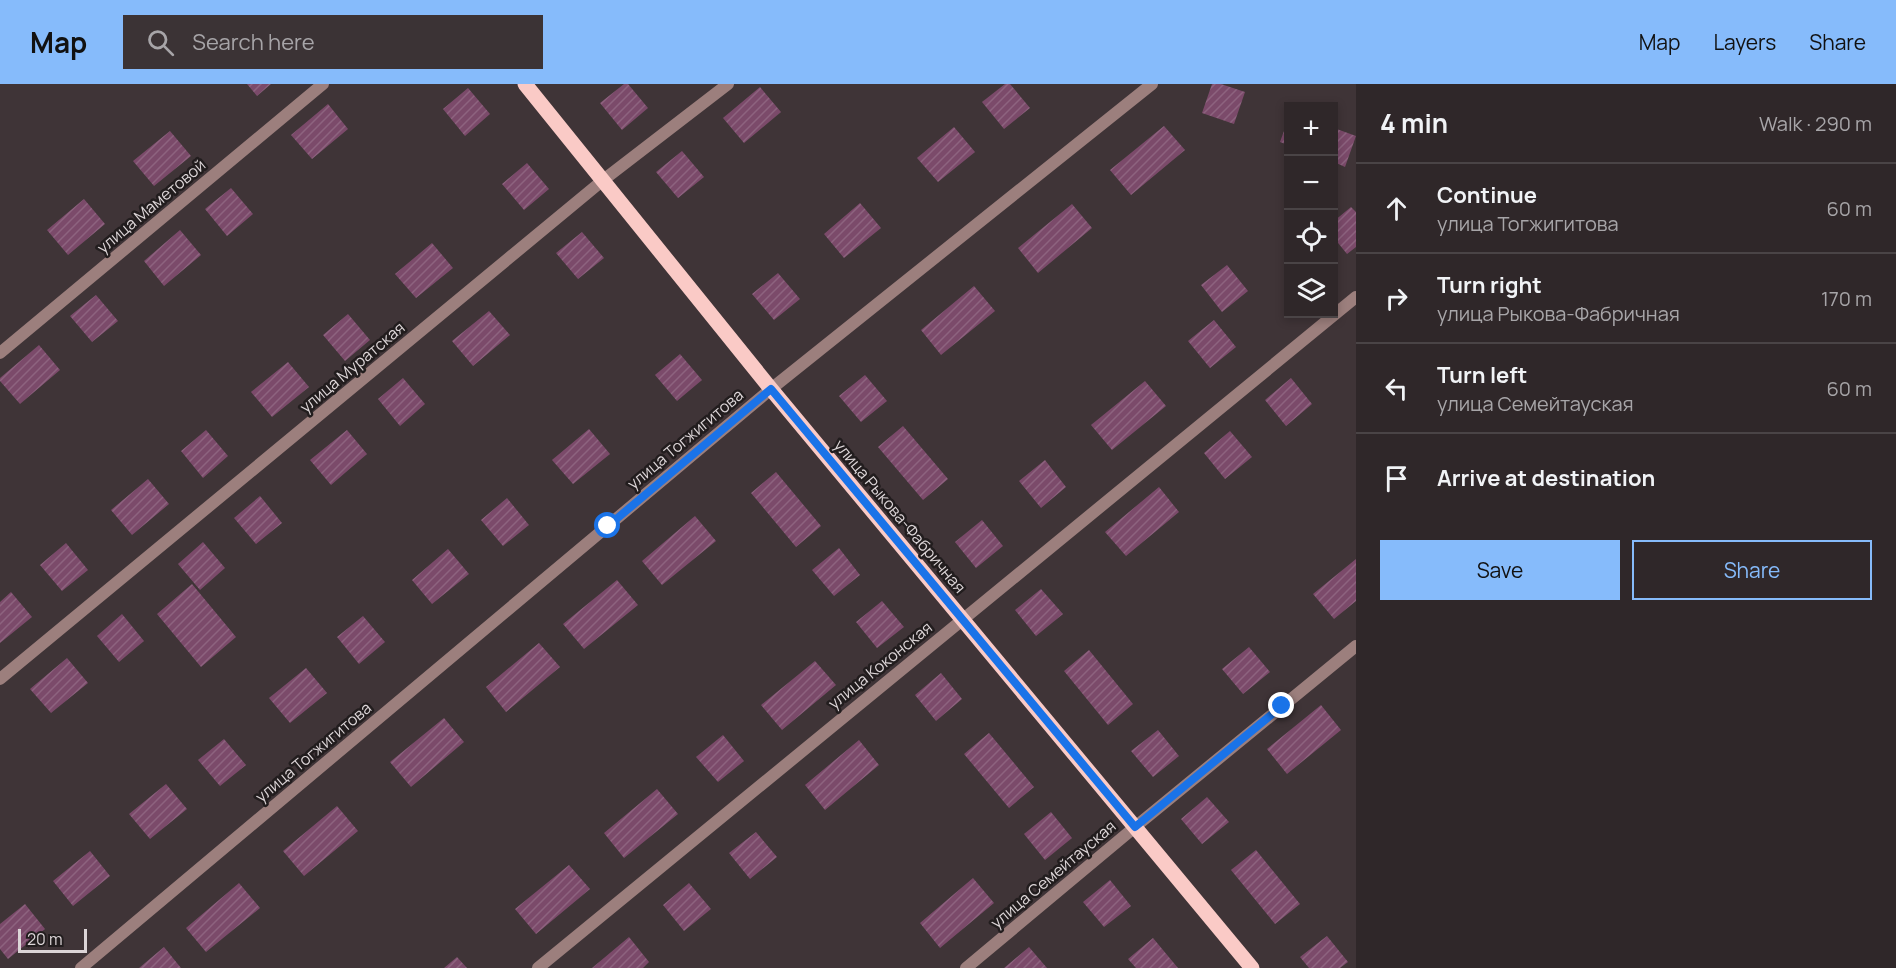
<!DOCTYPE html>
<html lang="en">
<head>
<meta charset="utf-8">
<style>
  :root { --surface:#2f2729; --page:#3b3335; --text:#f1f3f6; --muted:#a7a5a8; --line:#4a4446; --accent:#86bbfb }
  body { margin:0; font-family:Manrope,sans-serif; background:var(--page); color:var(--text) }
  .controls { position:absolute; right:18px; top:18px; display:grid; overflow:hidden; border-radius:0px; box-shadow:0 3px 9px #0003 }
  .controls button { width:54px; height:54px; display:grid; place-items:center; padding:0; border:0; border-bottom:2px solid var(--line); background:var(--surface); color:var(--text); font:30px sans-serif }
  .scale { position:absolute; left:18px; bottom:15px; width:69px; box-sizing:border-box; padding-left:6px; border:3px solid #dcd5d7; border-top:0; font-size:16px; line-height:21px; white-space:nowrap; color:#dcd5d7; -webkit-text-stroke:4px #221d1e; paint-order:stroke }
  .stop { position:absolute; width:18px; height:18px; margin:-14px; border:4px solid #1a73e8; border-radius:50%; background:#fff }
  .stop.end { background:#1a73e8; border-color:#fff; box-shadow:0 2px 6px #0008 }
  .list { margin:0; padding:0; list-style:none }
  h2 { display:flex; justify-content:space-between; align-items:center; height:78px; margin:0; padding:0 24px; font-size:26px }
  h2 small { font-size:20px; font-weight:400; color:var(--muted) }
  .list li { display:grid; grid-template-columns:39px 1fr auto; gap:18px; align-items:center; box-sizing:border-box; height:90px; padding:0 24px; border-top:2px solid var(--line) }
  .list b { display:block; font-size:22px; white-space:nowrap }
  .list p { margin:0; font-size:20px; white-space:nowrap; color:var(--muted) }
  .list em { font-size:20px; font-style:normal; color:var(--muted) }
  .actions { display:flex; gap:12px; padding:18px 24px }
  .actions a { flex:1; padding:14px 0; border:2px solid var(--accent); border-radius:0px; text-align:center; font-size:21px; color:var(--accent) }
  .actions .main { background:var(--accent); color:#111 }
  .icon { flex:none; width:33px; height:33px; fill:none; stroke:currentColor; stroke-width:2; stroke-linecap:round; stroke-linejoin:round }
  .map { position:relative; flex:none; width:1356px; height:884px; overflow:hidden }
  header { display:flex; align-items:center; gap:36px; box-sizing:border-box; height:84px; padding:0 30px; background:var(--accent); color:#111 }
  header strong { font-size:28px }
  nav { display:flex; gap:33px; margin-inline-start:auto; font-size:21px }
  .search { width:420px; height:54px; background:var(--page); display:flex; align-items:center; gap:15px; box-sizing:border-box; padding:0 21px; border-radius:0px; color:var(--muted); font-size:22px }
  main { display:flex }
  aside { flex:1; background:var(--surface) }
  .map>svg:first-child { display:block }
</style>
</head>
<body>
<header>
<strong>Map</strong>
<div class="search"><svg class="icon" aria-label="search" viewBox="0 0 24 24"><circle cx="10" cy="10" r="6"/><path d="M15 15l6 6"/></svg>Search here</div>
<nav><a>Map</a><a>Layers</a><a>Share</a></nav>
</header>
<main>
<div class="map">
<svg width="1356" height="884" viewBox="0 0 1356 884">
  <defs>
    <pattern id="building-hatch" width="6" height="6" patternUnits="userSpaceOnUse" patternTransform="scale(1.5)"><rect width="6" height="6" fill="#7b4a6a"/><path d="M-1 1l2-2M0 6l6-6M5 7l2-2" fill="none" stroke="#8d637f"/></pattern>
  </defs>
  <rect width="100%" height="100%" fill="#3f3437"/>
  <path fill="url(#building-hatch)" d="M247,0H271L257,12Z
    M624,0H628L648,24L622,46L600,19Z
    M1005,0H1010L1030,24L1004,45L982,18Z
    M1212,0H1221L1245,8L1234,40L1202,29Z
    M760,3L781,28L744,59L723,34Z
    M468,4L490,30L465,52L443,25Z
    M328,20L348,45L312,75L291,51Z
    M1288,36V61L1280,58Z
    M1164,42L1185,66L1131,111L1110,86Z
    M954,43L975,68L938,98L917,74Z
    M1334,44L1356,52L1345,83L1334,78Z
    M170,47L191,72L154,102L133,77Z
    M682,67L704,93L678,114L656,88Z
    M527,79L549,105L524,126L502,100Z
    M231,104L253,130L227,152L205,125Z
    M84,115L105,140L68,171L47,146Z
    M860,119L881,144L844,174L824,150Z
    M1072,120L1092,144L1038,189L1018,164Z
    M1351,123L1356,128V163L1347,170L1334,154V137Z
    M180,146L201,171L164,202L144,177Z
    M582,148L604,174L578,195L556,169Z
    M432,159L453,184L416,214L395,190Z
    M1227,181L1248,207L1222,228L1201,201Z
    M778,189L800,215L774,236L752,210Z
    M974,202L995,227L941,271L921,246Z
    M96,211L118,237L92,258L70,232Z
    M489,227L510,251L473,282L452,257Z
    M348,230L370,256L345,277L323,251Z
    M1214,236L1236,263L1210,284L1188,257Z
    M39,261L60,286L20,320L0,297V294Z
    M680,270L702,296L677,317L655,291Z
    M288,278L309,303L272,333L251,308Z
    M865,291L887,317L861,338L839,312Z
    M403,294L425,320L400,342L378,315Z
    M1291,294L1312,320L1286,342L1265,316Z
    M1145,297L1166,322L1112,366L1091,341Z
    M903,342L948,395L923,416L878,363Z
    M589,345L610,370L573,400L552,376Z
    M206,346L228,372L203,394L181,367Z
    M347,346L367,370L331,401L310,376Z
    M1230,347L1252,373L1225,395L1204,369Z
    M1045,376L1066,403L1041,424L1019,397Z
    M776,388L821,442L796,463L751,409Z
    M148,395L169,420L132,451L111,426Z
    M1159,403L1179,428L1126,472L1105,448Z
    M260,412L282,439L256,460L234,434Z
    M507,414L529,441L503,462L481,436Z
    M695,432L716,457L662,501L642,477Z
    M982,436L1003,462L976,484L955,458Z
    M203,458L225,484L200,506L178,480Z
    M66,459L88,486L62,507L40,481Z
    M839,464L860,491L834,512L812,486Z
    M448,465L469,490L432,520L412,496Z
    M1356,475V517L1334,535L1313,510Z
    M617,496L638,521L584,565L563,540Z
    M192,500L236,553L201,583L157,530Z
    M1041,505L1063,530L1036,552L1015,526Z
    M11,508L32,533L0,559V518Z
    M882,517L904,543L877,564L856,538Z
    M122,530L144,557L119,578L97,552Z
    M363,532L385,558L359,580L337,553Z
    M539,559L560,583L506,628L486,603Z
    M1249,563L1270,588L1243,610L1222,585Z
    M1089,566L1133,620L1108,641L1064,587Z
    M67,574L88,599L51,629L30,605Z
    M815,577L836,601L782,646L761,621Z
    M306,584L327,609L290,639L269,614Z
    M941,589L962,615L936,637L915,611Z
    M1321,621L1341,646L1287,690L1267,665Z
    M444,634L464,658L411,703L390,678Z
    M1158,646L1179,672L1153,693L1131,667Z
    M989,649L1034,703L1009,724L964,670Z
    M723,651L744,677L718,698L696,673Z
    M224,655L246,681L220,702L198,676Z
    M859,656L879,681L825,726L805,701Z
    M166,700L187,725L150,755L129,730Z
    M657,705L678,730L624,774L604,749Z
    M1207,713L1229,738L1202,760L1181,735Z
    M337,722L358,747L304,792L283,767Z
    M1051,728L1072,754L1045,776L1024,750Z
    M756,748L777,773L750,795L729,769Z
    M1256,766L1300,820L1275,840L1231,786Z
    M90,767L110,792L73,822L53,797Z
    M569,781L590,805L536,850L515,825Z
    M973,794L994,819L940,864L920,839Z
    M1110,796L1131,822L1104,843L1083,818Z
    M239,799L260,824L206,868L186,844Z
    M689,799L711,825L684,847L663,821Z
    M25,820L45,845L8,875L0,865V840Z
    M1327,852L1348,878L1340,884H1309L1300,873Z
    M629,853L649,878L643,884H592Z
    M1153,854L1178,884H1136L1128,875Z
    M164,863L181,884H139Z
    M1029,863L1047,884H1004Z
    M457,873L467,884H444Z"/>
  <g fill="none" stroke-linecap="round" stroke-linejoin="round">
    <path stroke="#9c7f7d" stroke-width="12" d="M0,269L323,0
      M0,595L602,97L728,0
      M81,884L771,305L1152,0
      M538,884L1356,213
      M966,884L1135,743L1356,562"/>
    <path stroke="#facac6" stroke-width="15" d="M525,0L771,305L1252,884"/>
  </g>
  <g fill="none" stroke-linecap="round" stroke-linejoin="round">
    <path stroke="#1a73e8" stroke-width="8" d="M608,442L771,305L1135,743L1282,622"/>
  </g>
  <g text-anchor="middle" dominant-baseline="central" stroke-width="5" stroke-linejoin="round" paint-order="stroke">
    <g font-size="16" fill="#dcd5d7" stroke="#221d1e">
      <text transform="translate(151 122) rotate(-40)">улица Маметовой</text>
      <text transform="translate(352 283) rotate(-40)">улица Муратская</text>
      <text transform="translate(685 355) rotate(-40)">улица Тогжигитова</text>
      <text transform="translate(900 432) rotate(50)">улица Рыкова-Фабричная</text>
      <text transform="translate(880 581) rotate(-39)">улица Коконская</text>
      <text transform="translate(313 668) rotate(-40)">улица Тогжигитова</text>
      <text transform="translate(1053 790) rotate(-40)">улица Семейтауская</text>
    </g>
  </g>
</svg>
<div class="controls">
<button>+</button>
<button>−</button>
<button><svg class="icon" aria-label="locate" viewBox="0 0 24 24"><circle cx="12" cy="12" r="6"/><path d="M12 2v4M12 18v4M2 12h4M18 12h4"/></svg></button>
<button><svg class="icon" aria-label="layers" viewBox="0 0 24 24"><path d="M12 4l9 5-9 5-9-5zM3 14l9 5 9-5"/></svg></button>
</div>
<div class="scale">20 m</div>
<div class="stop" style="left:608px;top:442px"></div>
<div class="stop end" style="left:1282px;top:622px"></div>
</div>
<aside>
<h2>4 min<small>Walk · 290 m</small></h2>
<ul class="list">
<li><svg class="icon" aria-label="ahead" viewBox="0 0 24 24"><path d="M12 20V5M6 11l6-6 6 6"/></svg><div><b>Continue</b><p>улица Тогжигитова</p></div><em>60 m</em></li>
<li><svg class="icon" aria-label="right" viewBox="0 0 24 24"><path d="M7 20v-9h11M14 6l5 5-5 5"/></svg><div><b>Turn right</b><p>улица Рыкова-Фабричная</p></div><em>170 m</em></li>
<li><svg class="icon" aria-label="left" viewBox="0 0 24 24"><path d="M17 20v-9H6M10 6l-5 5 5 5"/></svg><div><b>Turn left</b><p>улица Семейтауская</p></div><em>60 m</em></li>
<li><svg class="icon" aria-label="arrive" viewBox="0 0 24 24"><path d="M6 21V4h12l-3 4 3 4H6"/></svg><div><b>Arrive at destination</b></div></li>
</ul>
<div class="actions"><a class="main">Save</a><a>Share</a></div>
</aside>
</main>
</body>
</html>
